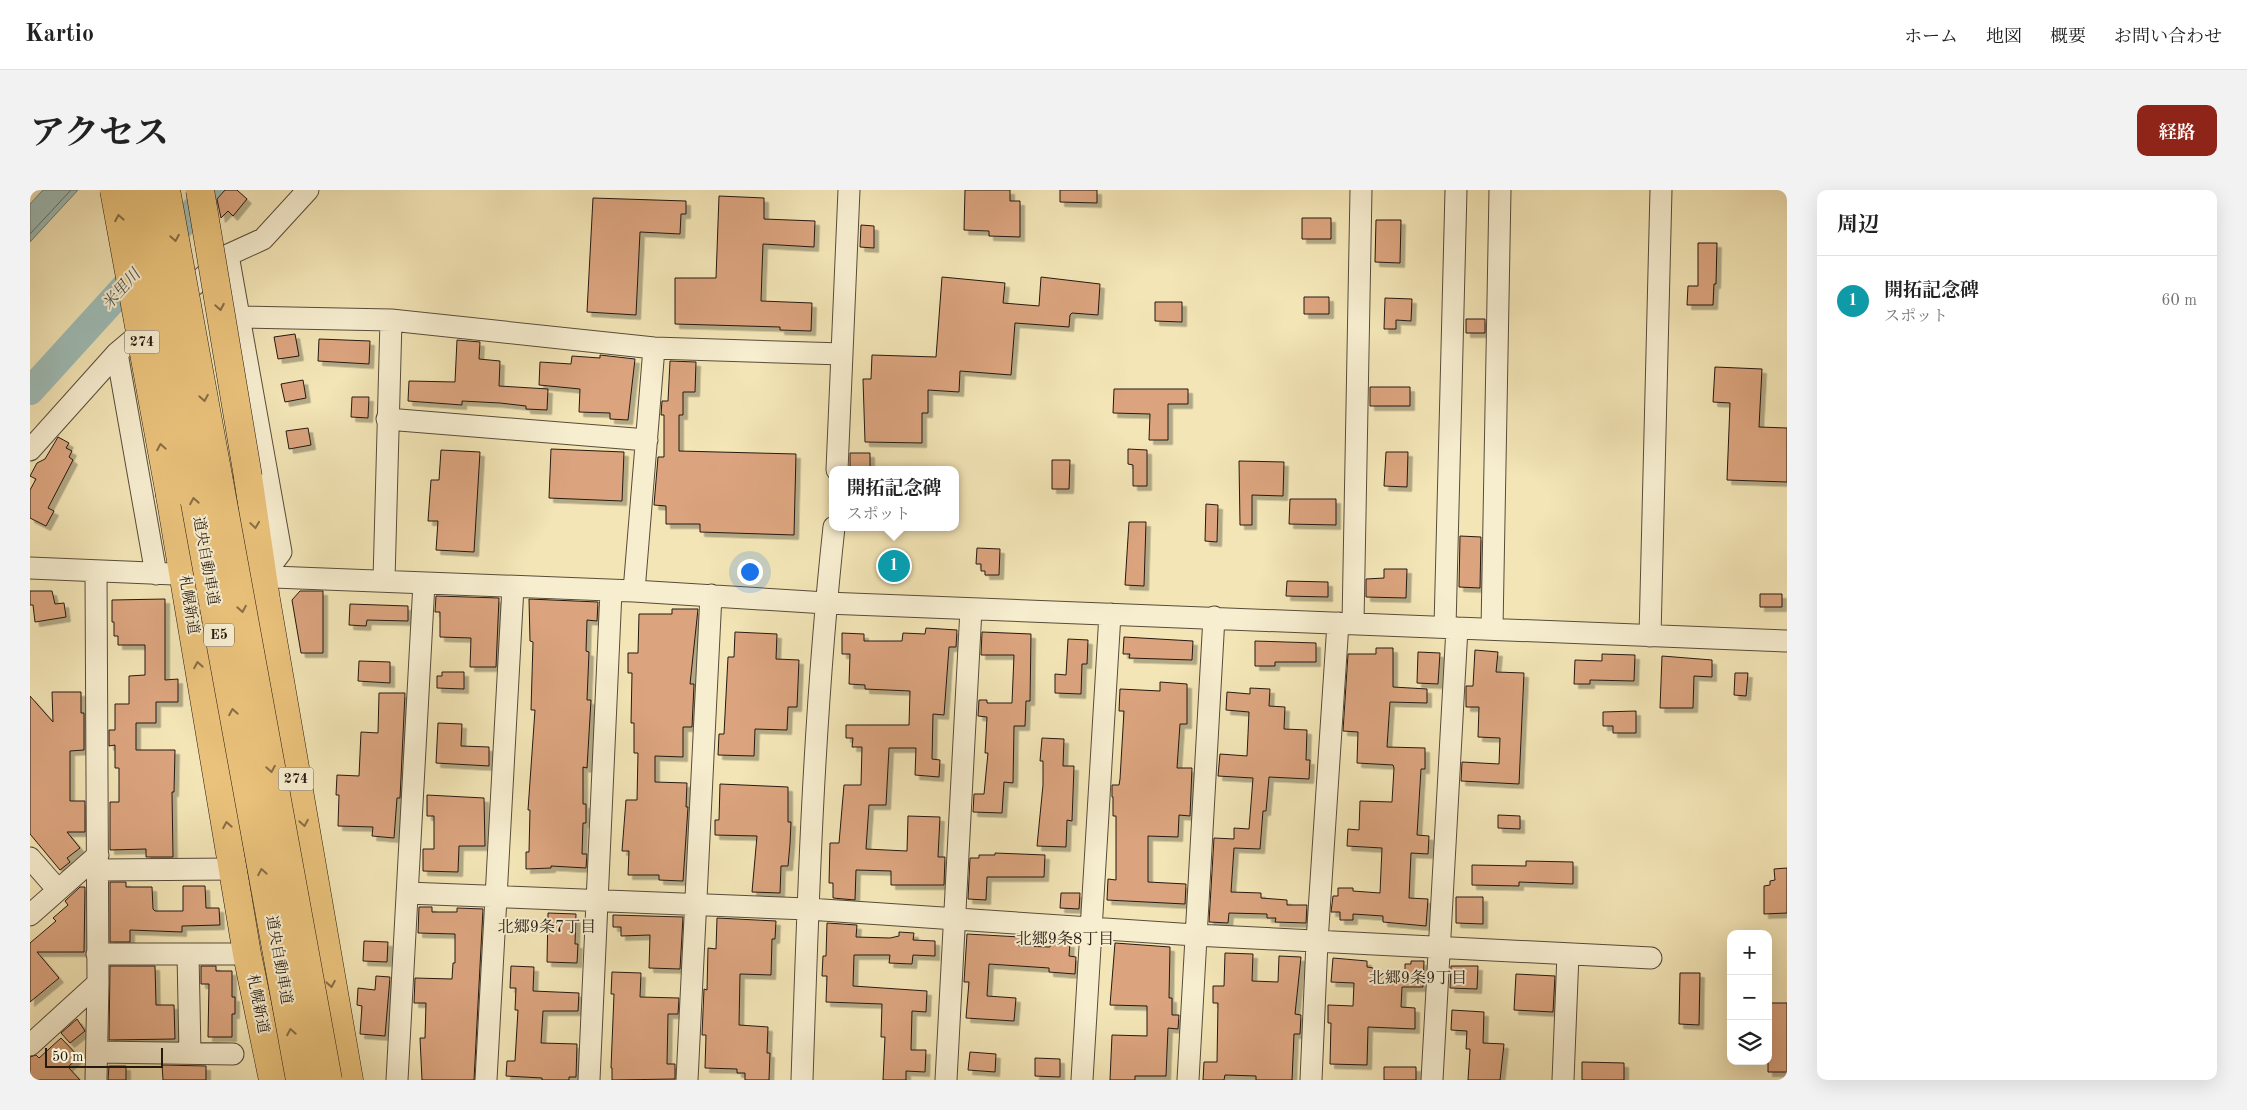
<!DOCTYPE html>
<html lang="ja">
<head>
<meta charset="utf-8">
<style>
  :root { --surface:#fff; --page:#f2f2f2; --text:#222; --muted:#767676; --line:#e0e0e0; --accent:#8f2418 }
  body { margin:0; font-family:"Old Standard TT","Noto Serif JP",serif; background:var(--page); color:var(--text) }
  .controls { position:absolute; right:15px; bottom:15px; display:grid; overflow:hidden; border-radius:10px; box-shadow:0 5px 20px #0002 }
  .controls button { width:45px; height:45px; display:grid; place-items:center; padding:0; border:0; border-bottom:1px solid var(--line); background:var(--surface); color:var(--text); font:25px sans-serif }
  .scale { position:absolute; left:15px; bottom:12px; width:118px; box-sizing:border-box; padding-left:5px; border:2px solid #251910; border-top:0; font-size:14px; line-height:18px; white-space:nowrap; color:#251910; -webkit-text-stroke:4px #f7eed0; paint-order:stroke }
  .you { position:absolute; left:719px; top:381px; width:18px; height:18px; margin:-12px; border:4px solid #fff; border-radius:50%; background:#1a73e8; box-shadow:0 0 0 8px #1a73e833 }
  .badge { display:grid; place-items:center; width:32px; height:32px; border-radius:50%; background:var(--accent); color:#fff; font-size:16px; font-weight:700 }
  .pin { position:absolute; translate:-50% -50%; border:2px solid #fff; box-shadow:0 1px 5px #0006 }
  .popup { position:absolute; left:799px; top:276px; width:130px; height:65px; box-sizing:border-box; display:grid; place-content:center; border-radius:10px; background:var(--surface); filter:drop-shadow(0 1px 4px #0005); font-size:16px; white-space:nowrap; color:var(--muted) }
  .popup b { font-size:19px; color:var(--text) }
  .popup::after { content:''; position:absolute; left:50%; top:100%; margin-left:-10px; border:10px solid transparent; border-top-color:var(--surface) }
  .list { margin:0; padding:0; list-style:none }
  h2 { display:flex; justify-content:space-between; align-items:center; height:65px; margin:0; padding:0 20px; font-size:21px }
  h2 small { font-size:16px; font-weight:400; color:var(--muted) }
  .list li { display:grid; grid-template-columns:32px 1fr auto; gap:15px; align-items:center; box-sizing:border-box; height:90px; padding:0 20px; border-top:1px solid var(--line) }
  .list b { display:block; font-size:19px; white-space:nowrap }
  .list p { margin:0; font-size:16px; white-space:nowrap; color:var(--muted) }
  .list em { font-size:16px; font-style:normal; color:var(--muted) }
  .icon { flex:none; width:28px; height:28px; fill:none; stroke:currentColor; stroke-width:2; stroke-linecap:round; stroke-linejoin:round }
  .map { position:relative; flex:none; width:1757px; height:890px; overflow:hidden; border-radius:10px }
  header { display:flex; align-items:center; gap:30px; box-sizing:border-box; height:70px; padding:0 25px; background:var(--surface); border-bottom:1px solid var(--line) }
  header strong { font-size:24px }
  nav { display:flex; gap:28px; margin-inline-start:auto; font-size:18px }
  .intro { display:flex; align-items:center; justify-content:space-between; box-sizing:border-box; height:120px; padding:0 30px }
  h1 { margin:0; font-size:35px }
  .button { padding:12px 22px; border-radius:10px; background:var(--accent); color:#fff; font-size:18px; font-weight:700 }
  main { display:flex; gap:30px; padding:0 30px }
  aside { flex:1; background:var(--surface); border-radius:10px; box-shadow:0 5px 20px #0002 }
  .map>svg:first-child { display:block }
</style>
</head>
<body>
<header>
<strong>Kartio</strong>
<nav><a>ホーム</a><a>地図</a><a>概要</a><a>お問い合わせ</a></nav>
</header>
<div class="intro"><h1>アクセス</h1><a class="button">経路</a></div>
<main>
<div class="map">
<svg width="1757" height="890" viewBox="0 0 1757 890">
  <defs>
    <filter id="shadow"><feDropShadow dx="4.5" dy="4.5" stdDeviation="0" flood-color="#0004"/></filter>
  </defs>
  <rect width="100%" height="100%" fill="#f3e5b6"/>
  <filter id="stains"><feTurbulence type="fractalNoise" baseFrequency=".004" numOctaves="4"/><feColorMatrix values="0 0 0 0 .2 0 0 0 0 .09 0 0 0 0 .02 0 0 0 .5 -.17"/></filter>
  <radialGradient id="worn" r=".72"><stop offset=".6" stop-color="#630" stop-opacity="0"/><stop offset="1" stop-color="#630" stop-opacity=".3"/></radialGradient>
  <path fill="#9ebdb7" stroke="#6e7b74" d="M13,0H48L0,52V14Z"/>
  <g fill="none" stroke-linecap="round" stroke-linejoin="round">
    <path stroke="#626b64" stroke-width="1" d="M0,44L41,0"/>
    <path stroke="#9ebdb7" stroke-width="28" d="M0,201L183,0"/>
  </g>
  <path fill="#dba47e" stroke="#251910" filter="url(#shadow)" d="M195,0H207L217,9L203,26L198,21L191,28L187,9Z
    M935,0H980V11H990V47L959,46V41L934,40Z
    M1030,0H1067V13L1030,12Z
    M689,6L734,8V29L785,31L784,57L733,54L732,81L731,111L782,113L781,141L750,140V137L645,134V88H686Z
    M563,8L656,11V24H651L650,44L610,42L606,125L557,122Z
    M1272,28H1301V49H1272Z
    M1346,30H1371L1370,73L1345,72Z
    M831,35L844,36V58L830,57Z
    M1668,53H1687L1686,94H1684L1683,115H1657L1658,96H1668Z
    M912,87L975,93L973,113L1009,116L1011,87L1070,94L1068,125L1042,123L1040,125L1039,137L985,133L981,185L930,181L929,202L898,200V223H892V253L835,252L833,189H841L842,165L906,167Z
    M1274,107H1299V124H1274Z
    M1355,108L1382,109L1381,131L1366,130V139H1354Z
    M1125,112H1152V132L1125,131Z
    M1436,129H1455V143H1436Z
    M265,144L269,166L248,169L244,147Z
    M289,149L340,151L339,174L288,171Z
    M427,150L450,152L449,169L470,171L469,196L518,199L517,220L496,219V216L470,213L432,211V215L378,211L379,191L425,192Z
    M570,165L605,169L598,230L580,229V223L549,222L550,199L509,195L510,172L541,174L542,166L570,168Z
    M640,171L666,172L665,202H653V225H649V261L766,264L764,345L670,342V334H636V316L624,315L628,267H634V225H631L632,211H638Z
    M1685,177L1732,179L1729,237L1757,238V292L1697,290L1700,213L1683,212Z
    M273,190L276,208L255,212L251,194Z
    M1340,197H1380V216H1340Z
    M1084,199H1158V214H1138V250H1119L1120,224L1083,223Z
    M322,207H339L338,228L321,227Z
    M278,238L281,255L259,259L256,241Z
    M28,247L39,253L36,258L42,261L39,267L43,270L18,318L24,321L16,336L0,328V300L6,289L0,286L7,273L15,269Z
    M521,259L594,262L592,311L519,308Z
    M1098,259L1117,260V296H1103V275L1098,274Z
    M411,260L450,262L444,362L406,360L408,331H398L401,290H409Z
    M1356,262H1378L1377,297L1354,296Z
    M820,263H840V280H820Z
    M1022,270H1040L1039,299H1022Z
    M1209,271L1254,272L1253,306L1222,305V335H1210Z
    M1260,309H1306V335L1259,334Z
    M1176,314L1188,315L1187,352L1175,351Z
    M1099,332H1116L1114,396L1095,395Z
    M1430,346L1451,347L1450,398L1429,397Z
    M947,358L970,359L969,385H955V381H951V374H946Z
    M1354,379H1377L1376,408L1336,407V389L1354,388Z
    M1257,391L1298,392V407L1256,406Z
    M0,401H22L25,414L34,413L36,427L5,432L3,415H0Z
    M270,401H293V463H271L262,410Z
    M1730,404H1752V417H1730Z
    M406,406L469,408L466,477H440L441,448L410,447V422H405Z
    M135,409V490L148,489V512H126V533H106V560H145L144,602H142L143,667H116V659L80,660V612H89V578H85V555L79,556V540H85V514H99V486L115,485V455H88V446H84V432H82V410Z
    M499,409L568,412L567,431L557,430L556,461L559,462L557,510H561L557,578L553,577V614H556V633H553L552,664H557L556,678L521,676V678L496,679V662H499L500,620H498L505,520H501L503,452L500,451Z
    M320,414L378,416V431L337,430L336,436L319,435Z
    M642,419H668L660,494H664L662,537H653V567L625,566V592L657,593L656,617H658L653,691L629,690V685H598L599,661H592L596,610H607L608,563H604V533H601L602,483H598V463H608L609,424H642Z
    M896,438L927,440L926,457H919L914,525L903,524L902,569L910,570L909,587L885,585L886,558H859L856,615H839L836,659L877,661L878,626L910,627L908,667H915L914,695H861V681L826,680L825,710L803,708V693H799L800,653H809L814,595H831L832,557H822L823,548H816V535H879L880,501L835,499V495L819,494L820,464H812V443L834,444V451H872L873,443L895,444Z
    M705,442L747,444L746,469L769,470L767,517H758L757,540L725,539L724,566L688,565L689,544H694L698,467H704Z
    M952,442L1001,444L1000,511H996L995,536H984L983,593L974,592L972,623L943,622L944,604H954L958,563H955L957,527L948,526L949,510H957V513H982L984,465H951Z
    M1094,447L1163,451L1162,470L1099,468L1100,464H1093Z
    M1038,449L1058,450L1057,474H1052L1051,504L1025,503V484L1036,485Z
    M1225,451L1286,453V472H1245V476H1225Z
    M1346,458H1363V497L1397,499V513L1360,512L1357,557L1395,558V579H1391L1387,645L1399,646L1398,664L1381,663L1379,708L1398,709L1396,736L1353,732V726L1323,724V730H1310V722H1301L1303,706H1308V698H1323V701L1350,703L1352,658L1317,656L1318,639L1329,640L1330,611L1362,612L1364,578L1363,575L1327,573L1328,542L1313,541L1318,464H1346Z
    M1445,460L1468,462L1466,482L1494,483L1489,594L1431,591L1432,572L1469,574L1470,548L1448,547L1449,517H1436V496H1443Z
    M1388,462L1410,463L1408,494L1387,493Z
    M1572,464L1605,465L1604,491L1560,490V494H1544L1545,470L1572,471Z
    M1632,466L1682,470V487L1664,486L1663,518H1630Z
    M329,471L360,472V493L328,491Z
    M412,482H434V499L407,498V486H412Z
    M1705,483H1718L1716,506L1704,505Z
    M1130,492L1157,494V534H1150L1147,578H1162L1160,626L1149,625L1148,647L1118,646V692L1156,694L1155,714L1077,710L1078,689L1086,690V626H1083V607H1082V595H1089L1090,589L1094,521H1089L1090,499L1130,501Z
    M1220,498L1240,499L1239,516L1255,517L1254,539L1277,540L1276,570H1280L1279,589L1239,587L1236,621H1233L1230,659L1204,658L1201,702L1231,703V708L1257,710V715H1277L1276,733L1245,732L1246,728H1237V724L1199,723L1198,733L1179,732L1184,648L1204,649V638L1219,639L1223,588L1188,586L1190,564L1217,566L1219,522L1196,520L1197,502L1220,504Z
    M22,502H51V523H54V560L40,561V611H55V642H37L50,658L37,668L40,672L30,680L0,644V506L23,532Z
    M349,503H375L370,608H367L364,648L342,646L343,637L308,636L309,605H306L307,585L329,586L331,542L348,543Z
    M1606,521V543H1583V536H1573V522Z
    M408,533L432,534L431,556L459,557V576L406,573Z
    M1012,548L1034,549L1033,576H1044L1042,631L1037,630L1036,657L1007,656L1013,595V571H1010Z
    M690,594L758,597V632H761L760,654L758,676H751L750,703L722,702L727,646L685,645V630H689Z
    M397,605L454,608L455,656H429L428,682L393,681V659H404V626H397Z
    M1468,625L1490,626V639L1468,638Z
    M965,663L1015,665L1014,687H957L956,710L938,709L940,668H949V665H965Z
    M1496,671L1543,672V694L1489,692V696L1442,695V675L1496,676Z
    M1757,678V723L1734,724V696L1740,695V691L1745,690L1744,679Z
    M80,692H96V697H122L123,719L125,721H153V696H175L176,718H189L190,735L152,736V742L100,740V752H80Z
    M50,697H55L54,762H7L29,788L0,812V753L26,731L23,728L38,715L35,711Z
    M1031,703H1050L1049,719L1030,718Z
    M1426,707H1453V734L1426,733Z
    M389,717H402V722H427V718L453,719L444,890H392L390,848H395L396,813H384L385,788L422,789L423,773H425V744L388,743Z
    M518,723L546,724L545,754H548L547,773L517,772Z
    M583,725L653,727L650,779L619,778L620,745L591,746V737H583Z
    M687,728L746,731L745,749H742L741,785L710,784L709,835L738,837L737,863H740L739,890H715V883H707V879L675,878L676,845H672L674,799L677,800L678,758L686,759Z
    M797,733L827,735L826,747L860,748L869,746V742L884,743L883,750L905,751V766L883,765L882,774L859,773L860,765H824L823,796L897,801L896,822L882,821L881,860H896L895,882L876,881V890H853L855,847H851L852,814L796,812L797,786H792L793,766H796Z
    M937,744L990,747L989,756L1020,757L1021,752L1040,753L1039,766L1046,767L1045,784L1019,782V778L959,774L957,806L986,808L984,831L936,828L939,792H934Z
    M334,751L358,752L357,772L333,771Z
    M1085,753L1140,757L1139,808H1142V825H1149L1148,839L1138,838L1136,886H1105V890H1080L1082,845L1117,846V816L1080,815Z
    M1195,763L1223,764L1222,791L1248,792L1249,766L1271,767L1265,824L1271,825L1270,844H1264L1262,890H1226V886L1195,885L1194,890H1173L1174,872H1187L1188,813H1183V796H1194Z
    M1303,768L1337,771V777L1343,778V782L1375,783V774H1381V771H1394L1393,797H1372L1371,817L1385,818V839L1338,837L1337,875L1300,874L1301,833H1298V815L1323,816L1324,793L1301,792Z
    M80,776H125L126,815H144L145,849L79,850Z
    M171,776H186V781H202V807H205V824H202V847H178L179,794H171Z
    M481,776L504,777L503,801L549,803L548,821H513L511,853L547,854L546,887H539V890H512V888L476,886L477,871H485L488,820H485L486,798H480Z
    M1421,776H1448L1447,799L1420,798Z
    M582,782L611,783L610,807L649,808L648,824H638L637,874H645V889L582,890V878H581L584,804H581Z
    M1650,783H1670L1669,835L1649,834Z
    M1486,784L1525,786L1523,822L1484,820Z
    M346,786L360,787L355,846L330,844L332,816L327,815L328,798L345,800Z
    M1738,813H1757V882H1738Z
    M1422,820L1454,822L1453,853L1474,854L1470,890H1438L1440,859H1436L1437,841L1421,840Z
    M47,829L55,841L40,853L31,843Z
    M31,848L49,867L38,877L50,890H0V867L6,865L9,868Z
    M940,862L966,864L965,882L938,880Z
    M1005,868L1030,869V887L1005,886Z
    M1552,872L1594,873V890H1552Z
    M132,875L176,876V890H133Z
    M79,876H96V890H78Z
    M1354,877H1386V890H1354Z"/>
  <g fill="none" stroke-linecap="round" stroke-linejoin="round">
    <defs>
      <path id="minor" d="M198,65L251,362L233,386
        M145,112L198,65L233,49L278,0
        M210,127L361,130L624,158L812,164
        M87,163L126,384
        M357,229L617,250
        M0,260L87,163L119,136
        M807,280L819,0
        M0,378L168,385
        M219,386L604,401L796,413L1757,451
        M354,390L361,130
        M604,401L624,158
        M1323,433L1331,0
        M1415,437L1426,0
        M1462,439L1470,0
        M1620,446L1631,0
        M0,668L28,700
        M68,680L205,679
        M377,703L778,719L1165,745L1621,768
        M0,725L68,665
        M67,764H217
        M158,764L160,863
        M0,855L68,793
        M68,862L203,864
        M66,890L68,793L66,382
        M367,890L394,393
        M456,890L483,397
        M559,890L581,401
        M657,890L681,405
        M772,890C778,706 784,521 804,337
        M916,890L941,419
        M1052,890L1080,424
        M1158,890L1184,427
        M1281,890L1287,752L1308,433
        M1402,890L1427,438
        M1533,890L1538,764"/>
      <path id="highway" d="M218,287L236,410L319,890
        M140,305L217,764L243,890"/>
    </defs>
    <use href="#minor" stroke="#584c3a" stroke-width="23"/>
    <use href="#highway" stroke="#251910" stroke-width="29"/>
    <use href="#minor" stroke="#f7eed0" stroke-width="21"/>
    <use href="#highway" stroke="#eac27b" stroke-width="28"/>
    <defs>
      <path id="highway-bridge" d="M84,0L140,305
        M108,0L270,890
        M136,0L298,890
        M170,0L218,287"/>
    </defs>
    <use href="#highway-bridge" stroke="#251910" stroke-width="29" stroke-linecap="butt"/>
    <use href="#highway-bridge" stroke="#eac27b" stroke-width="28"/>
  </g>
  <defs><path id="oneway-chevron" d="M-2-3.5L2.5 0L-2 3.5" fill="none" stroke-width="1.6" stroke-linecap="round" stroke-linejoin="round" transform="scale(1.25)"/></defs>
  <g stroke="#886e46">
    <use href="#oneway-chevron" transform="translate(89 28) rotate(-100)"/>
    <use href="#oneway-chevron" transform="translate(145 48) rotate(80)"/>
    <use href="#oneway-chevron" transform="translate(190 117) rotate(80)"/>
    <use href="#oneway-chevron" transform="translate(174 208) rotate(80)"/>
    <use href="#oneway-chevron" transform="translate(131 257) rotate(-100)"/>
    <use href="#oneway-chevron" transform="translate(164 311) rotate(-100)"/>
    <use href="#oneway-chevron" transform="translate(225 335) rotate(82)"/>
    <use href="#oneway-chevron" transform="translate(212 419) rotate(80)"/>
    <use href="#oneway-chevron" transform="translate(168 475) rotate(-100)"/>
    <use href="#oneway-chevron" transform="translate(203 522) rotate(-100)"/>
    <use href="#oneway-chevron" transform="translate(241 579) rotate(80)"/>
    <use href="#oneway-chevron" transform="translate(274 633) rotate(80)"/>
    <use href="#oneway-chevron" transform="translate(197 635) rotate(-100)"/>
    <use href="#oneway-chevron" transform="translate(232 682) rotate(-100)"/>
    <use href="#oneway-chevron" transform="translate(301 794) rotate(80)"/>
    <use href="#oneway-chevron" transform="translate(261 842) rotate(-100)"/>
  </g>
  <g text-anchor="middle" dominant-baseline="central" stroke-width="4" stroke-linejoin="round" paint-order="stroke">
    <g fill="#f7eed0" stroke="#64594a" stroke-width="1">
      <rect x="94.5" y="140.5" width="35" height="23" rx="4"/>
      <rect x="174" y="433.5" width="30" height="23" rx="4"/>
      <rect x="248.5" y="577.5" width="35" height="23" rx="4"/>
    </g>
    <g font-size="14" font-weight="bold" fill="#251910">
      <text x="112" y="152">274</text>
      <text x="189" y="445">E5</text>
      <text x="266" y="589">274</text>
    </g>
    <g font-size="15" fill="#251910" stroke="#f7eed0">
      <text transform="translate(175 371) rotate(80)">道央自動車道</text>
      <text transform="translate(158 415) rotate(81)">札幌新道</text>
      <text transform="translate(248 770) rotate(80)">道央自動車道</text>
      <text transform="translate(227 814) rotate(79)">札幌新道</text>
    </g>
    <g font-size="16" font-style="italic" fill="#4f524a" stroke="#f7eed0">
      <text transform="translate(92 100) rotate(-48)">米里川</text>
    </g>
    <g font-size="16" fill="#251910" stroke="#f7eed0">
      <text x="517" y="738">北郷9条7丁目</text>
      <text x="1035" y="750">北郷9条8丁目</text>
      <text x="1388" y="789">北郷9条9丁目</text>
    </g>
  </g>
  <rect width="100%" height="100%" filter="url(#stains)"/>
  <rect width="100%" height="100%" fill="url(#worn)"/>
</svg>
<div class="controls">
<button>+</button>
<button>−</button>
<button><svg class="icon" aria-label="layers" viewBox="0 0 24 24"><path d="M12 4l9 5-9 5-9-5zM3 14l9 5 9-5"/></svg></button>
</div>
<div class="scale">50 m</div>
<div class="you"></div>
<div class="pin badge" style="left:864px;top:376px;background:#0f9aa8">1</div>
<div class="popup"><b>開拓記念碑</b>スポット</div>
</div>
<aside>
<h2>周辺<small></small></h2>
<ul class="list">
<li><span class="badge" style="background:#0f9aa8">1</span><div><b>開拓記念碑</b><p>スポット</p></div><em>60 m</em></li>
</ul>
</aside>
</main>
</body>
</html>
